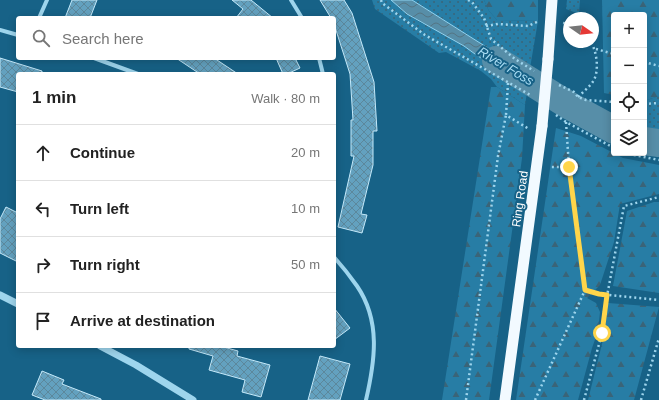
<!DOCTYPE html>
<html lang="en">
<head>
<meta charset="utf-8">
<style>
  :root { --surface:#fff; --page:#f6f6f6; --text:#222; --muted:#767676; --line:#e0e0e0 }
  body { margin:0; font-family:Arial,sans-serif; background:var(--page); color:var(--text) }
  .controls { position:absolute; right:12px; top:12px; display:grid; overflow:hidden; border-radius:4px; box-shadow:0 2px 10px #0003 }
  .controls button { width:36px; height:36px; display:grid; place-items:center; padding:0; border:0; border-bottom:1px solid var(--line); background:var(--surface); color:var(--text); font:20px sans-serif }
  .compass { position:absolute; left:563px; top:12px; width:36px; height:36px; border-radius:50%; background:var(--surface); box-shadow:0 2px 10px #0003; rotate:104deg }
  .stop { position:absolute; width:12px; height:12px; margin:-9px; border:3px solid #ffd54a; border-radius:50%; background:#fff }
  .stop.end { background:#ffd54a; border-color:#fff; box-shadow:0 1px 4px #0008 }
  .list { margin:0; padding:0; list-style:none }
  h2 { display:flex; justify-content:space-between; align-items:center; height:52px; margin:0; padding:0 16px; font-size:17px }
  h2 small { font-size:13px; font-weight:400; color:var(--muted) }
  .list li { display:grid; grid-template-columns:26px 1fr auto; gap:12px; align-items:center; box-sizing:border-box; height:56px; padding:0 16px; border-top:1px solid var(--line) }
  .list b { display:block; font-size:15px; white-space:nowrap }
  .list em { font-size:13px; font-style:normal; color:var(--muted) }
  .icon { flex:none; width:22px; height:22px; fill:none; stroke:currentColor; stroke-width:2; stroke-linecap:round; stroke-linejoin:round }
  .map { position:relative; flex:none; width:659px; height:400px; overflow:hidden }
  .search { position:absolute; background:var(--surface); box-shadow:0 2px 10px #0003; left:16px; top:16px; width:320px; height:44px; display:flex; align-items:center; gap:10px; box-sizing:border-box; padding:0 14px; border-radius:4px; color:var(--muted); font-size:15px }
  .panel { position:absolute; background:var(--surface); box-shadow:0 2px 10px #0003; left:16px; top:72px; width:320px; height:276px; border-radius:4px }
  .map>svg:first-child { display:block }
</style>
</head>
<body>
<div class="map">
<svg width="659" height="400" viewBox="0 0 659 400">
  <defs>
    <pattern id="grass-dots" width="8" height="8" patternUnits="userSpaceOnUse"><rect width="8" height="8" fill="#277da5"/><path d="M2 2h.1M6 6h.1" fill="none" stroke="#3a6478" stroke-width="1.8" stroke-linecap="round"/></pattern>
    <pattern id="forest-firs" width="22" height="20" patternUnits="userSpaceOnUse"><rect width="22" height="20" fill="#277da5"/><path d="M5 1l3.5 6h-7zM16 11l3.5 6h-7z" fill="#3a6478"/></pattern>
    <pattern id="water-waves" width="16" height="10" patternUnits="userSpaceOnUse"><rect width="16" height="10" fill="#578ea8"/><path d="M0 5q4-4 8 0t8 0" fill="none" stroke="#537483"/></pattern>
    <pattern id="building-cross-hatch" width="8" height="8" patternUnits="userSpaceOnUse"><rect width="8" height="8" fill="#63a1bf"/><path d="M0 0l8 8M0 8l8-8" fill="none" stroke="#5c889c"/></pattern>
  </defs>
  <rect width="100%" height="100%" fill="#176287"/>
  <path fill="url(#grass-dots)" d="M372,0H391L407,14L421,23L443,31L475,54L505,74L528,86L525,105L497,87L491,79L481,71L446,52L439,53L375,9Z
    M412,0H484L489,11L497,20L538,21L529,74Z
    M567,0H580L579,14L566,9Z
    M659,96V132L644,131V101Z"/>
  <path fill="url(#forest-firs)" d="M484,0H538V21L497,20L489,11Z
    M602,0H659V96L644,101V15H614V95L604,93Z
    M491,87H497L525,105L522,158L489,400H442Z
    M556,128L581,136L623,158L659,165V194L620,204L614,242L600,285L587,298L596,303L600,312L598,331L592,348L578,400H516Z
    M654,202H659V293L613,286L627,211Z
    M608,303L659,307L634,400H588L605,332Z"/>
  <path fill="url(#water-waves)" stroke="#90d3f0" d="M391,0H412L529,74L528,86L505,74L475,54L464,46L407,14Z"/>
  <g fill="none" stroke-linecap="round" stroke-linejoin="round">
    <path stroke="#578ea8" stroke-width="28" d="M496,60L570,106L614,130
      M644,141L659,143"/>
  </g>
  <path fill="url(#building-cross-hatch)" stroke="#c4e9fa" d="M72,0H97L90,18H65Z
    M232,0H251L273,18H236L243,9Z
    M320,0H344L352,13L374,82L377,131H373V165L361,214L367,215L362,233L338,227L354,156H351V120H353L350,74L334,24V18H331Z
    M0,58L42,71V74H18V92L0,87Z
    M176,58H214L238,74H200Z
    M276,58H295L300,68L287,74H283Z
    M6,207L18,213V262L0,253V219Z
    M334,308L350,328L334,340Z
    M189,346H220L238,351L237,356L270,365L261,397L242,392L245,380L209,370L213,356L189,349Z
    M320,356L350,364L340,400H308Z
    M42,371L64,380L62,384L101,399V400H45L32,395Z"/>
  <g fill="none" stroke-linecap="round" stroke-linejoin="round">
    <path stroke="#9ed5ed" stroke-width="2.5" stroke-dasharray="2 3" stroke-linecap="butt" d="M381,0L382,3L425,35L532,96
      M468,0L472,2L484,18L491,39L515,59L534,71
      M563,23L569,24
      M486,26L498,24L528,26L539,21
      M596,49L614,54
      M644,62L659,66
      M508,83L506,115L529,129
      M559,85L574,92L578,97L586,100L614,102
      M578,97C583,92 588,88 592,83C600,73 597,52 591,42
      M644,104L659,103
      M556,115L566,122L614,148
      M566,122L569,167
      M624,153L659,160
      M585,290L599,294L659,300
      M466,400L498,156L506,115
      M535,400L585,290L569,167H549
      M584,400L602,333L604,312L624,206L659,197
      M641,400L659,338"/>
    <path stroke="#9ed5ed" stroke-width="4" d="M291,0L302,18
      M39,18L47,0
      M0,30L18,35
      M94,58L138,74
      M319,58L323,74
      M334,257C342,266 350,276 357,286C381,321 375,361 366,400"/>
    <path stroke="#9ed5ed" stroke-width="7" d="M0,295L18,304
      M100,346L136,365L193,400"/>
    <path stroke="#f2faff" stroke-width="11" d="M548,59L552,0
      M505,400L542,126"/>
    <path stroke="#f2faff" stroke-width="11" d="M542,126L548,59"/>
  </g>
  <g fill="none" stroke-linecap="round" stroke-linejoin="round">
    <path stroke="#ffd54a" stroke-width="5" d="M569,167L585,290L599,294L607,295L602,333"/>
  </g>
  <g text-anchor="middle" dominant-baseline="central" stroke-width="4" stroke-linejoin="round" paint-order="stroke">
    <g font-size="12" fill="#fff" stroke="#176287">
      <text transform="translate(520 199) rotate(-82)">Ring Road</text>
    </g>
    <g font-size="13" font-style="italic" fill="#aadef5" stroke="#176287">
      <text transform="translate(506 66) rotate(31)">River Foss</text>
    </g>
  </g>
</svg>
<div class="controls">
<button>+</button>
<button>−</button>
<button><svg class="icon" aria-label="locate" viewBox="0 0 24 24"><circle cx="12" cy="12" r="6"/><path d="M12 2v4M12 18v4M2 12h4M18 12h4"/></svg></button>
<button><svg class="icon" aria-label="layers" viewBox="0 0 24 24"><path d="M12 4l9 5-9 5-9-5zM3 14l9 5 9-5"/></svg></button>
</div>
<svg class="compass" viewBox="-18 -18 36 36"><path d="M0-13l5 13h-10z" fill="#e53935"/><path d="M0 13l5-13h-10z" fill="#767676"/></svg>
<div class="stop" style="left:602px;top:333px"></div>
<div class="stop end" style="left:569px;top:167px"></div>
<div class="search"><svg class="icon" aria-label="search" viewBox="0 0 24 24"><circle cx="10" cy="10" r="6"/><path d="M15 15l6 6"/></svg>Search here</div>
<section class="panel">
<h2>1 min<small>Walk · 80 m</small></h2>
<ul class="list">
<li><svg class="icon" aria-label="ahead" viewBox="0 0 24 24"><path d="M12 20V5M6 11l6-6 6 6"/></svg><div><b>Continue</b></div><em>20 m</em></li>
<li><svg class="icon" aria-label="left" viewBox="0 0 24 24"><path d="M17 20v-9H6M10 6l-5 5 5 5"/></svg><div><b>Turn left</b></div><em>10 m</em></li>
<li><svg class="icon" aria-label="right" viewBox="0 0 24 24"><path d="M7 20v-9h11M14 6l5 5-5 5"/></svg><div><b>Turn right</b></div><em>50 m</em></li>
<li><svg class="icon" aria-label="arrive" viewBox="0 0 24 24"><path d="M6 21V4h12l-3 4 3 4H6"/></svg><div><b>Arrive at destination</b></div></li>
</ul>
</section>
</div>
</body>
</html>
